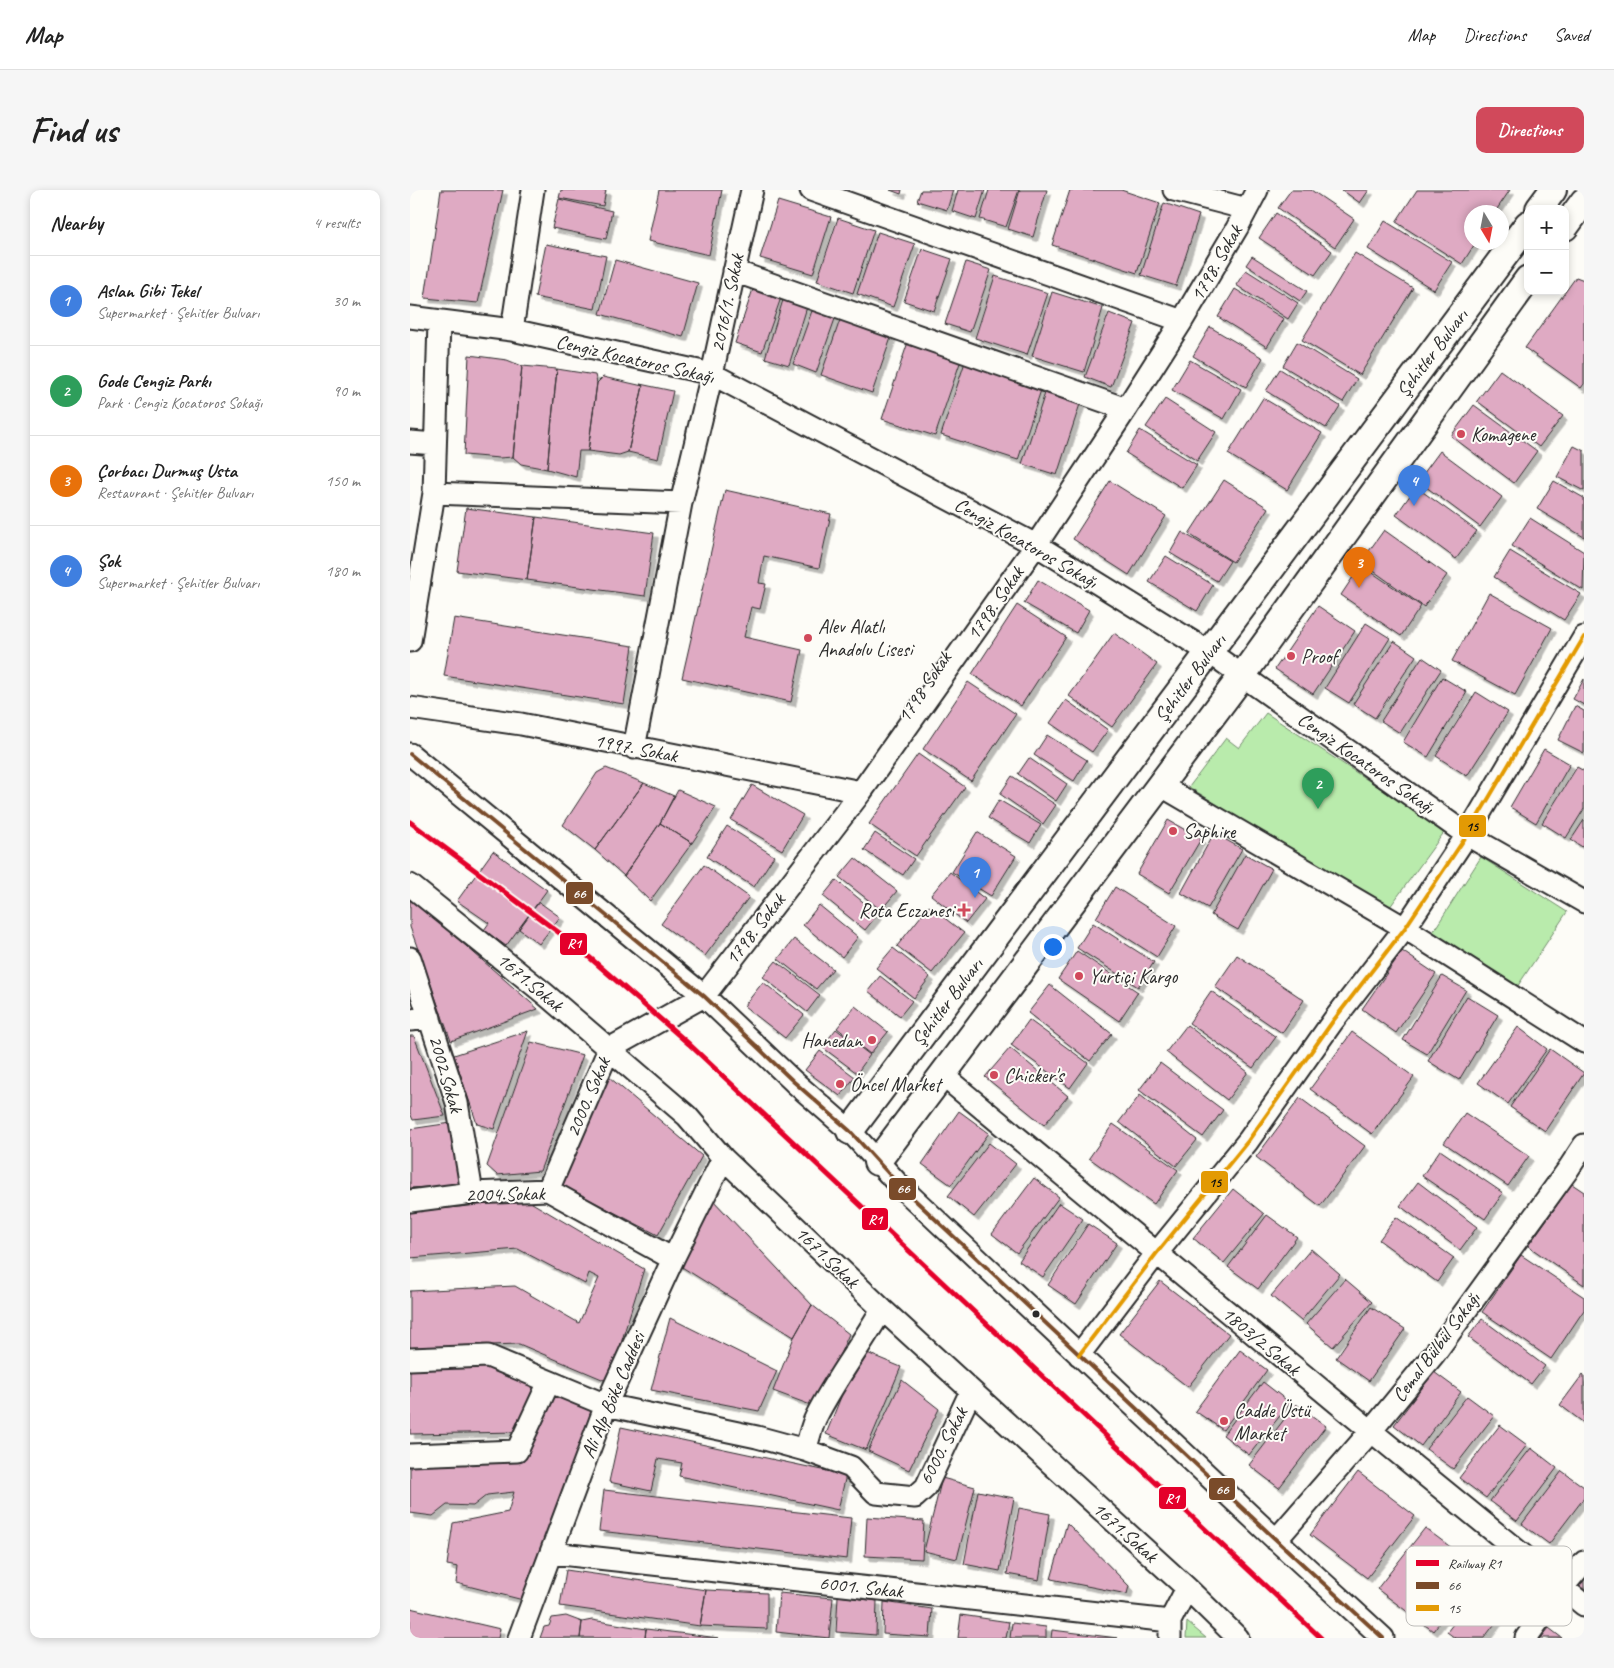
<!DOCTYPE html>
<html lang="en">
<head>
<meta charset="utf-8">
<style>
  :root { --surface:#fff; --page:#f6f6f6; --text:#222; --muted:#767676; --line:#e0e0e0; --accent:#d1495b }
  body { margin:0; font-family:Caveat,sans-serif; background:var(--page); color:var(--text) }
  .controls { position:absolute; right:15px; top:15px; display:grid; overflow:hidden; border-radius:10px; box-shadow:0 2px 8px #0003 }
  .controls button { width:45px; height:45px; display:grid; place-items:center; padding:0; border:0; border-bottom:1px solid var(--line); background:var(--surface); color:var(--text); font:25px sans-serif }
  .compass { position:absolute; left:1054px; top:15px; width:45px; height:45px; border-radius:50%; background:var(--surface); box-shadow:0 2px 8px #0003; rotate:170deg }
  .you { position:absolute; left:642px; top:756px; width:18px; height:18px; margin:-12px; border:4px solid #fff; border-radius:50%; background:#1a73e8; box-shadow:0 0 0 8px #1a73e833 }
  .badge { display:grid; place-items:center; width:32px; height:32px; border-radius:50%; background:var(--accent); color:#fff; font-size:16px; font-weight:700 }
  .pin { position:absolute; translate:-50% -41px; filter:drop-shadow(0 1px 2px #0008) }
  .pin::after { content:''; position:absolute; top:26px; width:18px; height:15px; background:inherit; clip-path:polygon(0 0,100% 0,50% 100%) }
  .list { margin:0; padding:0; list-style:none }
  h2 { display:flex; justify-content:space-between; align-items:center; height:65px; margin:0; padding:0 20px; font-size:21px }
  h2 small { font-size:16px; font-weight:400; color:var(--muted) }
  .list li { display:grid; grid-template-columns:32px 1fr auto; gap:15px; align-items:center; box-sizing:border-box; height:90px; padding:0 20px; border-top:1px solid var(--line) }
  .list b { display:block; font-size:19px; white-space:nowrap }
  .list p { margin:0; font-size:16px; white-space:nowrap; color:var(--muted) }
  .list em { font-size:16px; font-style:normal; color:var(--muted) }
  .map { position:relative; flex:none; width:1174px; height:1448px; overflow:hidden; border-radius:10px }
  header { display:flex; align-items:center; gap:30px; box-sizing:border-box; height:70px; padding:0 25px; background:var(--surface); border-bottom:1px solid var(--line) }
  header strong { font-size:24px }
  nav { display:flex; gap:28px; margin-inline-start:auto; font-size:18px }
  .intro { display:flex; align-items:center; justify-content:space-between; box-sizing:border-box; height:120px; padding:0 30px }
  h1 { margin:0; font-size:35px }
  .button { padding:12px 22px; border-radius:10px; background:var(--accent); color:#fff; font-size:18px; font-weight:700 }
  main { display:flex; gap:30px; padding:0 30px }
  aside { flex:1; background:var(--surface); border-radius:10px; box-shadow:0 2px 8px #0003 }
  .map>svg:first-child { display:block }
</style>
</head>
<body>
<header>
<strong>Map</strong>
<nav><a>Map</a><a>Directions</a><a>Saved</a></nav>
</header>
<div class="intro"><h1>Find us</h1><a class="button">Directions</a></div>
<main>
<aside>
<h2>Nearby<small>4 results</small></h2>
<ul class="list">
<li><span class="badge" style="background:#3f7fe0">1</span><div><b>Aslan Gibi Tekel</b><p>Supermarket · Şehitler Bulvarı</p></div><em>30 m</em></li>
<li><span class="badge" style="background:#2e9e5b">2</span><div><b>Gode Cengiz Parkı</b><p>Park · Cengiz Kocatoros Sokağı</p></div><em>90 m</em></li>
<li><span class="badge" style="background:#e8710a">3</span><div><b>Çorbacı Durmuş Usta</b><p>Restaurant · Şehitler Bulvarı</p></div><em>150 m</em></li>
<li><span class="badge" style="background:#3f7fe0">4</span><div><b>Şok</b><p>Supermarket · Şehitler Bulvarı</p></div><em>180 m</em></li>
</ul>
</aside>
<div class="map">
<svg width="1174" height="1448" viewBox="0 0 1174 1448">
  <defs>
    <filter id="shadow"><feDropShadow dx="4.5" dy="4.5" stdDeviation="0" flood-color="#0004"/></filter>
  </defs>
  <rect width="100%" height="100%" fill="#fdfcf7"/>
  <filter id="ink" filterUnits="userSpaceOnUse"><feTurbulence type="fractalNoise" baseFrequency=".02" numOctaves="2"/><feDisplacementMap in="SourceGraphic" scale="10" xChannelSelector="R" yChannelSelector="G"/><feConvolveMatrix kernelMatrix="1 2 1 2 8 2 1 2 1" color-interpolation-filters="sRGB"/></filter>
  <g filter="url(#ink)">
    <path fill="#b9ebac" stroke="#728b6c" d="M856,523L1035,641L977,721L779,597L816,548L829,558Z
      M1071,667L1157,722L1107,797L1023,742Z
      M777,1432L796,1448H776Z"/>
    <path fill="#dfaac3" stroke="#2b2b2b" filter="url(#shadow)" d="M31,0H93L68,113L15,108Z
      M151,0H196L193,16L149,8Z
      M249,0H312L299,65L238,51Z
      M480,0H492L491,4Z
      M511,0H543L537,20L507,11Z
      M548,0H575L566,29L542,21Z
      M579,0H609L596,37L570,29Z
      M610,0H637L623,47L598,39Z
      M660,0H711L750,13L727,83L642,55Z
      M881,0H901L944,29L925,57L868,18Z
      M932,0H959L950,13Z
      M1007,0H1100L1085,22H1062V52H1066L1052,74L986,32Z
      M149,9L202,21L196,49L142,38Z
      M368,11L421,27L403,84L350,68Z
      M754,13L789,25L766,96L731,85Z
      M866,23L922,61L905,85L849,48Z
      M428,28L464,40L443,103L407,91Z
      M975,31L1042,72L1024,100L958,59Z
      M468,42L505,54L483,117L447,104Z
      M136,54L196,66L185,119L125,107Z
      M512,59L542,69L524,121L494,111Z
      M945,63L1003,98L950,185L892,150Z
      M842,66L897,101L890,111L836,75Z
      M205,70L288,93L273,147L190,124Z
      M556,72L581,80L560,142L535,134Z
      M836,80L888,113L878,129L826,95Z
      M585,86L638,103L617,165L565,148Z
      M1166,87L1174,90V194L1171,198L1115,158Z
      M345,93L373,102L352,162L325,153Z
      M825,99L874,129L857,157L808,127Z
      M642,102L693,118L674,182L622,166Z
      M373,110L397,117L379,175L355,168Z
      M403,118L426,126L406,183L383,174Z
      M699,123L725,133L701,197L675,187Z
      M432,124L483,142L462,203L411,185Z
      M800,137L853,168L836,197L783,166Z
      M499,149L552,167L525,246L472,229Z
      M887,152L947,189L933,212L873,176Z
      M59,165L97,170L112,176L103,267L89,268L54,265Z
      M780,170L831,199L814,229L762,200Z
      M555,172L632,197L608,270L531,245Z
      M112,176L147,179L137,279L111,274L103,267Z
      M147,179L185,185L187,193L178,261H169L166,287L137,279Z
      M870,179L930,216L916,238L856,201Z
      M1090,180L1153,226L1129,257L1067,211Z
      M193,187L233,196L218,262L209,265L178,261L187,193Z
      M230,194L263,201L248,269L218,262L233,196Z
      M636,200L671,211L647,285L612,274Z
      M853,208L912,243L877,300L818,264Z
      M755,209L806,242L787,271L736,237Z
      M1064,215L1127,261L1104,293L1041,246Z
      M730,240L787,275L772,298L716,263Z
      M1164,256L1174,261V301L1147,287Z
      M1030,261L1092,307L1070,337L1008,291Z
      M814,290L858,318L823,372L779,344Z
      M700,291L756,326L719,385L663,349Z
      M1144,291L1174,308V347L1127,319Z
      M1006,297L1067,341L1046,369L986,325Z
      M315,300L421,324L409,378L354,366L349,393L356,394L350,419L341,417L334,447L392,460L381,512L272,488Z
      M56,318L126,327L117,390L47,381Z
      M126,327L244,343L235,406L117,390Z
      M1120,328L1174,362L1173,400L1102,356Z
      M974,340L1037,385L1014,417L951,372Z
      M772,342L820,371L807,391L760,363Z
      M1100,361L1171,404L1154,430L1084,387Z
      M756,366L803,395L787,421L739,392Z
      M951,375L1011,416L991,446L931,405Z
      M628,390L679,420L666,443L614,413Z
      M1079,403L1142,438L1105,505L1042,471Z
      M607,415L656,447L611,516L562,484Z
      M908,416L945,441L903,504L865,479Z
      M44,428L223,456L214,514L34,486Z
      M956,433L980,448L939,513L915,498Z
      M704,443L747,474L702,537L659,506Z
      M984,451L1006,466L965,528L943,514Z
      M1012,467L1031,480L990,543L971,531Z
      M1032,487L1057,502L1018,567L993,552Z
      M1174,489V515L1163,509Z
      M558,492L606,524L561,591L513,559Z
      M1066,502L1098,522L1057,586L1026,566Z
      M656,510L698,540L682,562L640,533Z
      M1165,516L1174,521V563L1148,550Z
      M637,545L677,570L664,591L624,565Z
      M1134,559L1160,574L1126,633L1100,617Z
      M508,564L555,597L506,666L459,634Z
      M619,568L657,594L646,611L608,584Z
      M1167,577L1174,581V619L1156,648L1132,633Z
      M196,578L234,593L185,660L153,635L187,583Z
      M602,586L646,615L633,634L590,604Z
      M234,593L264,606L250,633L214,686L185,660Z
      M342,595L393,625L372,660L321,630Z
      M268,600L306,617L282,653L250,633Z
      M589,610L631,635L620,653L578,628Z
      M758,630L791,649L759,703L727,684Z
      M1174,630V658L1161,650Z
      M250,633L282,653L240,711L214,686Z
      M317,636L364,666L344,697L297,667Z
      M567,642L606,666L581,706L542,682Z
      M465,643L504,669L493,685L454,660Z
      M804,643L832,659L798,718L771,703Z
      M83,661L137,700L96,756L74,740L79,733L47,711Z
      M835,664L862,679L828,740L801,725Z
      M445,668L487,701L471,720L429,687Z
      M294,675L339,707L295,766L251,734Z
      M540,682L575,709L556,733L521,705Z
      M426,690L468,724L455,740L413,706Z
      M705,697L766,736L747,767L686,728Z
      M0,707L128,819L41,851L0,737Z
      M129,712L150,727L129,754L109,739Z
      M409,715L448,747L432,767L393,735Z
      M519,716L554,743L522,783L487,756Z
      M683,733L744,772L728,797L667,758Z
      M384,749L423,779L406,799L368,769Z
      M483,758L520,787L504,808L466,778Z
      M667,761L728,802L709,831L648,789Z
      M992,761L1026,784L986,843L952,819Z
      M827,765L894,810L872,843L805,797Z
      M366,771L410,805L397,822L353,787Z
      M470,786L502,811L490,826L458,801Z
      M1032,786L1056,800L1017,864L993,850Z
      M353,792L394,825L375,848L334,816Z
      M640,795L702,844L680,871L618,823Z
      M801,801L866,847L843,878L779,833Z
      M1057,806L1088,825L1049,890L1018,871Z
      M445,816L478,842L460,864L427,838Z
      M619,830L678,873L660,898L601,855Z
      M777,835L838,882L817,910L756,862Z
      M1108,837L1137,859L1098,914L1068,893Z
      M426,839L460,865L447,883L412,857Z
      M118,841L84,939L67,934L44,865Z
      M942,842L1004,887L962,944L900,899Z
      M0,846H4L35,926L3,930L0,923Z
      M121,852L173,865L130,981L87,985L77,976Z
      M600,858L658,906L634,935L575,887Z
      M1140,859L1174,883L1135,941L1100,917Z
      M410,861L445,887L430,906L395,880Z
      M750,873L813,920L793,947L729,900Z
      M199,887L292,966L248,1045L151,995Z
      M730,905L787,950L766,976L709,932Z
      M890,908L955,956L910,1016L846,967Z
      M549,921L579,943L541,995L512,974Z
      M1055,923L1119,966L1098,996L1034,953Z
      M41,933L52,995L0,998V939Z
      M703,934L768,980L744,1014L679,968Z
      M579,953L606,974L564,1027L538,1006Z
      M1030,960L1093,1003L1075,1029L1012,986Z
      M624,988L649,1007L607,1063L582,1044Z
      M1008,992L1067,1037L1050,1060L990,1016Z
      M1162,994L1174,1002V1095L1118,1056Z
      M823,999L854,1024L814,1073L783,1048Z
      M301,1008L402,1115L384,1147L267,1074Z
      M117,1010L234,1079L199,1192L109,1154L0,1158V1101L105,1096L169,1133L189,1088L179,1083L175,1094L108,1059L0,1068V1022Z
      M649,1013L673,1029L633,1087L609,1071Z
      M857,1025L887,1047L848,1099L818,1077Z
      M986,1027L1044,1068L1027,1092L969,1050Z
      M678,1034L707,1053L666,1114L638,1095Z
      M901,1059L930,1084L891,1131L861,1106Z
      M1111,1065L1174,1107V1120L1141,1169L1072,1122Z
      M935,1089L962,1112L923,1157L896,1134Z
      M750,1091L819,1144L778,1197L709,1144Z
      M402,1115L439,1144L406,1217L363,1201L384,1147Z
      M961,1117L995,1139L959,1191L926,1168Z
      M260,1128L367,1181L349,1221L241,1200Z
      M1072,1129L1135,1176L1121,1194L1058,1147Z
      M450,1160L491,1177L456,1260L416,1244Z
      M830,1160L857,1180L813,1240L785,1221Z
      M75,1172L126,1195L109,1242L0,1244V1176Z
      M1024,1182L1051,1202L1011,1256L984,1235Z
      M1173,1184L1174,1185V1233L1150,1215Z
      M492,1190L529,1219L499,1280L458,1261Z
      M853,1192L880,1213L839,1265L813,1245Z
      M145,1203L191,1218L117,1411L46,1393L48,1377L37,1375L43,1333L98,1322L104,1302L77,1305L63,1316L37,1315L23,1326L0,1323V1274L111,1272Z
      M1057,1206L1084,1226L1043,1279L1016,1259Z
      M886,1214L916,1236L869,1298L839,1275Z
      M1090,1235L1117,1255L1076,1308L1049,1288Z
      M211,1237L436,1285L428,1320L269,1286L272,1273L248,1269L241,1301L199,1292Z
      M1121,1258L1147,1278L1107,1331L1080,1311Z
      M1152,1281L1174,1297V1308L1139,1354L1112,1334Z
      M948,1282L1005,1326L957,1388L900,1345Z
      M532,1288L565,1297L547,1369L514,1361Z
      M194,1300L441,1328L437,1369L189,1341Z
      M568,1301L604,1308L590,1381L554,1374Z
      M609,1318L640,1324L629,1390L597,1384Z
      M457,1327L514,1331L512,1369L455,1366Z
      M657,1333L719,1396L717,1404L641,1389Z
      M1015,1338L1070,1379L1023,1441L967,1399Z
      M156,1380L296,1400L290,1436L150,1416Z
      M1078,1388L1104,1409L1074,1448H1045L1037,1442Z
      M1174,1389V1409L1164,1401Z
      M296,1400L357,1403V1439L290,1436Z
      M369,1403L423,1408L419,1448L366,1442Z
      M428,1406L467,1411L466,1445L426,1442Z
      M474,1412L522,1419L520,1447L473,1444Z
      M0,1418L90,1439L88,1448H0Z
      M551,1425L599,1432L596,1448H548Z
      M156,1426L172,1432L170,1448H130L134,1437L139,1436L142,1428Z
      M182,1430L236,1439L235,1448H170L172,1432Z
      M602,1433L636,1437V1448H600Z
      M1139,1438L1152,1448H1131Z
      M236,1439L309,1448H235Z
      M642,1440L708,1448H641Z"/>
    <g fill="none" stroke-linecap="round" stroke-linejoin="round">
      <defs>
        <path id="minor" d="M401,0L772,131
          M764,0L837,19
          M324,81L716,219
          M0,127L102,140L302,184L626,355L799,462L1057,645L1174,712
          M102,140L123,0
          M0,252L25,254
          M24,303L271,313
          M0,451L24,303L29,131
          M0,518L111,534L451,602
          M224,558L271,313L302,184L342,0
          M0,564L294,806L384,892L440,941L489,995L862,1346L973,1448
          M750,595L995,738L1174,852
          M0,695L135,804L277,926L313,968L472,1119L777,1398L828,1448
          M0,768L47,913L62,1003
          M0,830L20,828
          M531,884L961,1241L1174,1415
          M138,1000L199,859L294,806L451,602L626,355L716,219L772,131L827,38L847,0
          M0,1011L62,1003L138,1000L263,1069
          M669,1165L746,1064L838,951L923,831L995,738L1057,645L1174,447
          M0,1169L78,1166L196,1215L347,1247L395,1260C399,1249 401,1237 406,1227C425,1189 451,1156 472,1119
          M395,1260L441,1277L466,1303L505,1307L516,1297L561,1201
          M0,1265L107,1261L139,1192
          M866,1350L961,1241L1025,1163L1157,981L1174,955
          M142,1363L760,1431
          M109,1448L196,1215L263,1069L313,968
          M760,1448V1431L777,1398
          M1116,1448L1152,1398L1174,1372"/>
        <path id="tertiary" d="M1129,19L1143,0
          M1155,37L1174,11
          M440,941L799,462L1118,34
          M467,972L832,486L1118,89"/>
      </defs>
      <use href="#minor" stroke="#2b2b2b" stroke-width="25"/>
      <use href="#tertiary" stroke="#2b2b2b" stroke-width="30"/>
      <use href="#minor" stroke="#fdfcf7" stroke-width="21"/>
      <use href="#tertiary" stroke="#fdfcf7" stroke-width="26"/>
      <defs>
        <path id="bus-1" d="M0,564L294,806L384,892L440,941L489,995L862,1346L973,1448"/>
        <path id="bus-2" d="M669,1165L746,1064L838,951L923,831L995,738L1057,645L1174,447"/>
      </defs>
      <use href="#bus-1" stroke="#fdfcf7" stroke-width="8"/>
      <use href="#bus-2" stroke="#fdfcf7" stroke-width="8"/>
      <use href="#bus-1" stroke="#7a4b2a" stroke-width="4"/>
      <use href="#bus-2" stroke="#e39a04" stroke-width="4"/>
      <defs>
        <path id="rail-1" d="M0,632L163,753L279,854L911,1448"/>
      </defs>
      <use href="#rail-1" stroke="#fdfcf7" stroke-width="9"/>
      <use href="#rail-1" stroke="#e4002b" stroke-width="5"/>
    </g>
  </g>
  <g fill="#d1495b" stroke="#fdfcf7" stroke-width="2">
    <circle cx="1051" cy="244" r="5"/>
    <circle cx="398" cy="448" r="5"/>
    <circle cx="881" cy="466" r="5"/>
    <circle cx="763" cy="641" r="5"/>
    <path d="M551.5 712.5h5v5h5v5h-5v5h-5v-5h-5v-5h5z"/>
    <circle cx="669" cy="786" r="5"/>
    <circle cx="462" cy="850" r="5"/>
    <circle cx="584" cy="885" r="5"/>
    <circle cx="430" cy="894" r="5"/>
    <circle cx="814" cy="1231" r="5"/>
  </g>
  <circle fill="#2b2b2b" stroke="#fdfcf7" stroke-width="2" cx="626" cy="1124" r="4.5"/>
  <g text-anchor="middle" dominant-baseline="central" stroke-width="4" stroke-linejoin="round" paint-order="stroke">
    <g font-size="20" fill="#2b2b2b" stroke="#fdfcf7">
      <text transform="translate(806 73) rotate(-60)">1798. Sokak</text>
      <text transform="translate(317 113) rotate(-78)">2016/1. Sokak</text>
      <text transform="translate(1022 163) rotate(-53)">Şehitler Bulvarı</text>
      <text transform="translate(225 169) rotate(13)">Cengiz Kocatoros Sokağı</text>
      <text transform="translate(616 353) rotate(30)">Cengiz Kocatoros Sokağı</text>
      <text transform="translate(585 413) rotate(-55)">1798. Sokak</text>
      <text transform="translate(780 488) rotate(-53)">Şehitler Bulvarı</text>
      <text transform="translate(514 497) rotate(-56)">1798 Sokak</text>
      <text transform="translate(226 558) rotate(11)">1997. Sokak</text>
      <text transform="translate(956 573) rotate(35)">Cengiz Kocatoros Sokağı</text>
      <text transform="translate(345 739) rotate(-52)">1798. Sokak</text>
      <text transform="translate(120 792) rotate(40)">1671.Sokak</text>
      <text transform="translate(537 812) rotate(-53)">Şehitler Bulvarı</text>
      <text transform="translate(36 884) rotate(74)">2002.Sokak</text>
      <text transform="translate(178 907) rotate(-67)">2000. Sokak</text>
      <text transform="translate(95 1004) rotate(-1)">2004.Sokak</text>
      <text transform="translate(417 1067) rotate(44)">1671.Sokak</text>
      <text transform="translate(851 1151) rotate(40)">1803/2.Sokak</text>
      <text transform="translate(1026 1157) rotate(-53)">Cemal Bülbül Sokağı</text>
      <text transform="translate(203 1205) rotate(-67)">Ali Alp Böke Caddesi</text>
      <text transform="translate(533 1256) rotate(-63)">6000. Sokak</text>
      <text transform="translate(715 1342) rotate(42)">1671.Sokak</text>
      <text transform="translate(451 1397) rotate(6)">6001. Sokak</text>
    </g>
    <g font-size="20" fill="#2b2b2b" stroke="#fdfcf7" text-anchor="start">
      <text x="1061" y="244">Komagene</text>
      <text x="408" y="436">Alev Alatlı<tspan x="408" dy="23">Anadolu Lisesi</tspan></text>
      <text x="891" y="466">Proof</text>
      <text x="773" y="641">Saphire</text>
      <text x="544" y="720" text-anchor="end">Rota Eczanesi</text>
      <text x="679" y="786">Yurtiçi Kargo</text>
      <text x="452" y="850" text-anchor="end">Hanedan</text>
      <text x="594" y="885">Chicker's</text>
      <text x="440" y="894">Öncel Market</text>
      <text x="824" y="1220">Cadde Üstü<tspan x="824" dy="23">Market</tspan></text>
    </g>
  </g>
  <rect x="996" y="1356" width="166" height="80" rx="8" fill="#fdfcf7" stroke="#bebdba" stroke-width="1"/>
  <rect x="1006" y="1370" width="23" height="6" fill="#e4002b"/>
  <rect x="1006" y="1392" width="23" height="7" fill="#7a4b2a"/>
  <rect x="1006" y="1415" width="23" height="6" fill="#e39a04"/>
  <g font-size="14" fill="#2b2b2b">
    <text x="1038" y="1378">Railway R1</text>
    <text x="1038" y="1400">66</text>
    <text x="1038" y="1423">15</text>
  </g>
  <g stroke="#fdfcf7" stroke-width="2">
    <rect x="1048" y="624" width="29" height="24" rx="5" fill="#e39a04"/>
    <rect x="155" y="691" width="29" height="24" rx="5" fill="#7a4b2a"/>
    <rect x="149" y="742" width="29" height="24" rx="5" fill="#e4002b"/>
    <rect x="790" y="980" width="29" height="24" rx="5" fill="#e39a04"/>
    <rect x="478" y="987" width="29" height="24" rx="5" fill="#7a4b2a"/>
    <rect x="451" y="1017" width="28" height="24" rx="5" fill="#e4002b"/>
    <rect x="798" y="1287" width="28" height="24" rx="5" fill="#7a4b2a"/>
    <rect x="748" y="1296" width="29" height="24" rx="5" fill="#e4002b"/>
  </g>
  <g font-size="14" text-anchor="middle" font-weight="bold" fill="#fff">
    <text x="169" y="708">66</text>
    <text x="164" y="758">R1</text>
    <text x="493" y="1003">66</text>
    <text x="465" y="1034">R1</text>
    <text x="812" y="1304">66</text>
    <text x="762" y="1313">R1</text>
  </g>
  <g font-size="14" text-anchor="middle" font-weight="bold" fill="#111">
    <text x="1062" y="641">15</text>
    <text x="805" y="997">15</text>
  </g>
</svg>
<div class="controls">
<button>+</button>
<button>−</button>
</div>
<svg class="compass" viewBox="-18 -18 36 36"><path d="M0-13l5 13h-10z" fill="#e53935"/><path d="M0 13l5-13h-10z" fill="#767676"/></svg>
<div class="you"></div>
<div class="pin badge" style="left:565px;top:708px;background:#3f7fe0">1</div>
<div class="pin badge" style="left:908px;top:619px;background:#2e9e5b">2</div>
<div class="pin badge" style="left:949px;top:398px;background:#e8710a">3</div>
<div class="pin badge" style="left:1004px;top:316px;background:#3f7fe0">4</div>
</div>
</main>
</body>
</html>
